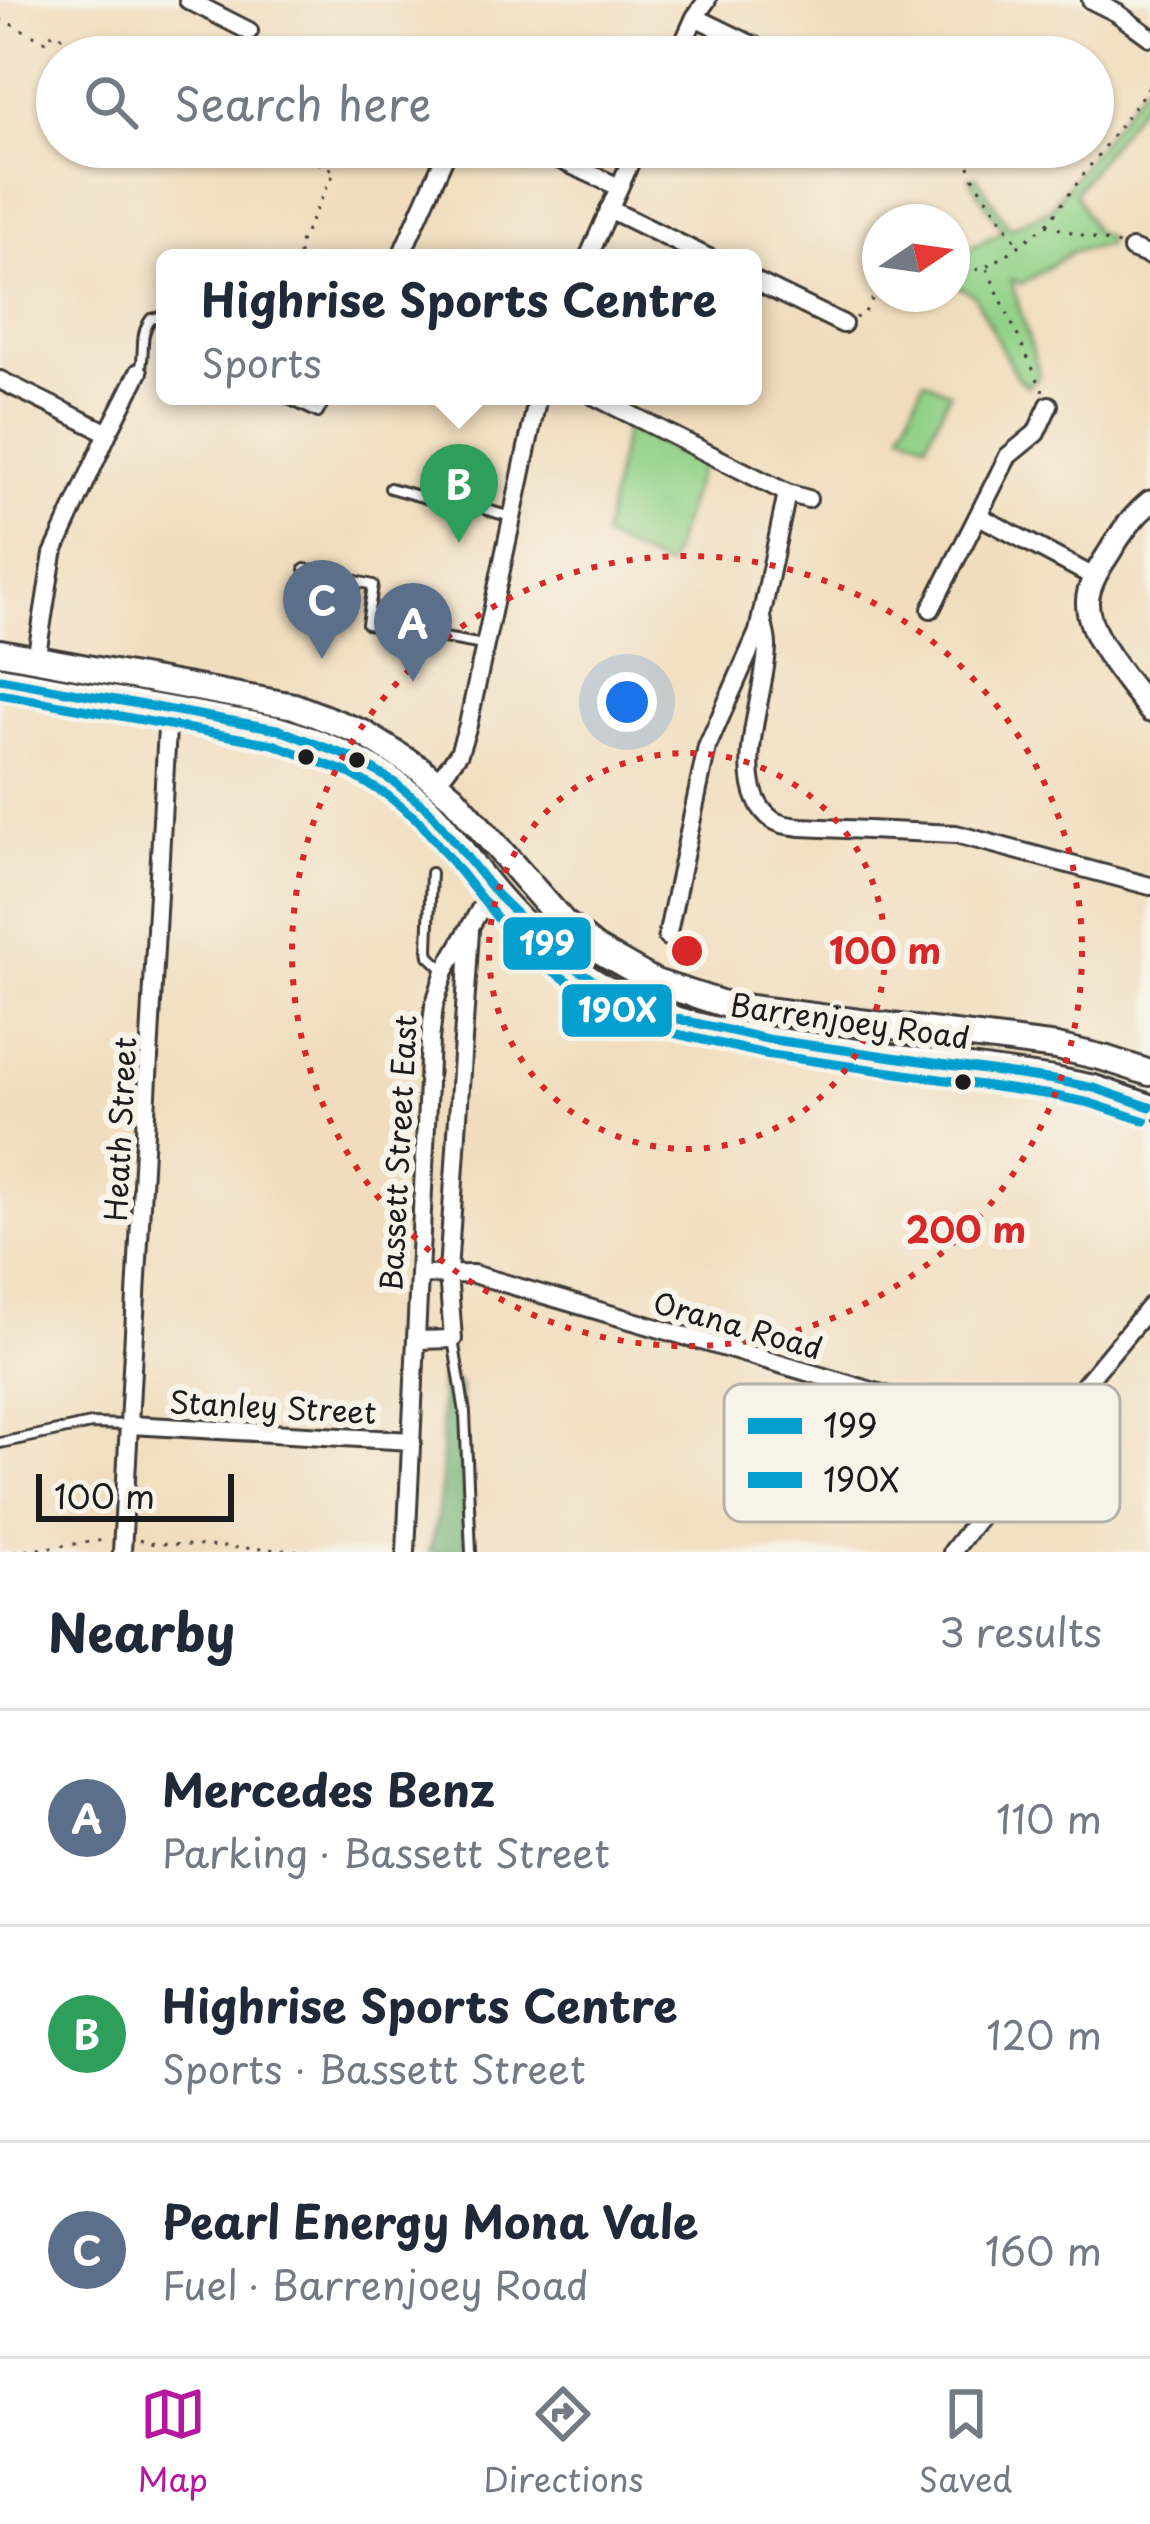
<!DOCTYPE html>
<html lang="en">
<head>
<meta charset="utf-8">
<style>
  :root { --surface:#fff; --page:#f6f6f7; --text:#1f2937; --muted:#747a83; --line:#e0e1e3; --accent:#b5179e }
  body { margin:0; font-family:"Playpen Sans",sans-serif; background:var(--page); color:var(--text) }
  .compass { position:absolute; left:862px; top:204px; width:108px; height:108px; border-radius:50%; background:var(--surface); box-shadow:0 3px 9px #0004; rotate:77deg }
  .scale { position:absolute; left:36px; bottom:30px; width:198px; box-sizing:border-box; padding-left:12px; border:6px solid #1c1c1c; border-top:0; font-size:33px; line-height:42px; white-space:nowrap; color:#1c1c1c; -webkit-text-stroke:9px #f7f3e8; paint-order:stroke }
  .you { position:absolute; left:627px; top:702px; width:42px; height:42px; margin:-30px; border:9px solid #fff; border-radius:50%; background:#1a73e8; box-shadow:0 0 0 18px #1a73e833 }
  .badge { display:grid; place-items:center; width:78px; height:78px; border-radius:50%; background:var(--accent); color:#fff; font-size:39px; font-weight:700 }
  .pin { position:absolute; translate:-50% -99px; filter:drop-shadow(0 3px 6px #0008) }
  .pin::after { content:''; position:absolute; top:63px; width:42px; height:36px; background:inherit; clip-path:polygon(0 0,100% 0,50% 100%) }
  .popup { position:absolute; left:156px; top:249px; width:606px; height:156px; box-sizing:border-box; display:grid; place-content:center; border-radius:18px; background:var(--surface); filter:drop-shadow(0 3px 9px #0005); font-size:39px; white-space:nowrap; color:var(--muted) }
  .popup b { font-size:45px; color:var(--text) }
  .popup::after { content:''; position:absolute; left:50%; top:100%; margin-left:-24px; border:24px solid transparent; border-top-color:var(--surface) }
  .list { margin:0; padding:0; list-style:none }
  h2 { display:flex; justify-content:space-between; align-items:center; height:156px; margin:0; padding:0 48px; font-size:51px }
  h2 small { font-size:39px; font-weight:400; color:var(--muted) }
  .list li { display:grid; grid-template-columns:78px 1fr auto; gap:36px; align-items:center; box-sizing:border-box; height:216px; padding:0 48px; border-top:3px solid var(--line) }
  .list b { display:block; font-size:45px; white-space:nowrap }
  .list p { margin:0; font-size:39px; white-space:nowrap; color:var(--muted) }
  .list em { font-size:39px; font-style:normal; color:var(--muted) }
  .icon { flex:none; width:66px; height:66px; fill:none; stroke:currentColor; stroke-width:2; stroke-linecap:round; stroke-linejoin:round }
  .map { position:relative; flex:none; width:1150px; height:1552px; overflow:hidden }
  .search { position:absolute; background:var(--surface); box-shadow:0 3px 9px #0004; left:36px; right:36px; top:36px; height:132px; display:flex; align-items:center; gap:30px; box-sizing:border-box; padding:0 42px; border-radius:66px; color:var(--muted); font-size:45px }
  .sheet { height:804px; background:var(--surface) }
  nav { display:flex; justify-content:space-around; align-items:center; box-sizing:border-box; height:168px; border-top:3px solid var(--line); background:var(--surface); font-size:33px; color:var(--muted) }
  nav a { display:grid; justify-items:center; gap:6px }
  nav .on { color:var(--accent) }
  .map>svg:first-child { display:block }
</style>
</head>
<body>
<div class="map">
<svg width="1150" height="1552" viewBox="0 0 1150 1552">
  <rect width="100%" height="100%" fill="#f7f3e8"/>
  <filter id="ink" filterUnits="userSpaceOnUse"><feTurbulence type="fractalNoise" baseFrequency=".00833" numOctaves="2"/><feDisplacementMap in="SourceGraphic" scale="24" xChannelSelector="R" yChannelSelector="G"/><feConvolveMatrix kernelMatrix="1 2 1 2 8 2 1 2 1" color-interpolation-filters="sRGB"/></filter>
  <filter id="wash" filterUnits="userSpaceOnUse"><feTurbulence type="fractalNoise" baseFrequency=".004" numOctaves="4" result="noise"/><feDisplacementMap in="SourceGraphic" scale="48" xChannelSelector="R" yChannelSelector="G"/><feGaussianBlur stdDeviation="2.7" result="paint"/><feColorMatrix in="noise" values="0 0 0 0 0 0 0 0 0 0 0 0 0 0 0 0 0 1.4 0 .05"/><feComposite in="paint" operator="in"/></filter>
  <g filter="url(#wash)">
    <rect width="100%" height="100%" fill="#f1ddbd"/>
    <path fill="#92d188" stroke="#577652" stroke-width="3" d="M1150,77V92L1075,192L1094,231L1108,238L1106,246L1073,251L1022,284L1011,280L1040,376L1027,386L1017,378L974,295L952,284V250L960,253L1003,231L969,178L976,176L1010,228L1050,209Z
      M924,380L950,392L927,442L902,431Z
      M625,428L701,465L667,568L603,538Z"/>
    <path fill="#75b374" stroke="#486848" stroke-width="3" d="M451,1377L460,1386L467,1552H429C446,1499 442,1436 440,1381Z"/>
  </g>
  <g filter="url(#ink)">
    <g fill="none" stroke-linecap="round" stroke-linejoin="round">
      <defs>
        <path id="lane" d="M140,371C146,352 138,336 151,319L165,316
          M282,396L318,413L327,396
          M390,488L461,508
          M487,510L511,517
          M305,569L373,585L367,624L483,645
          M431,873L428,949L429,956L445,971
          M453,1339L465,1413L471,1552
          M0,1443L91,1424L129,1425"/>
        <path id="street" d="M188,0L249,31
          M1091,0L1117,13L1150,37
          M695,17L777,57
          M677,57L695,17L707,0
          M532,147L619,187
          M960,147L965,150
          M609,209L709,258
          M1132,249L1150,256
          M400,258L449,147
          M588,258L637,147
          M753,280L843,324
          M0,380L108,433
          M594,396L787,493L808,499
          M979,516L1094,577
          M931,609L1008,456L1036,433L1049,405
          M762,617C763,626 767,636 767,645C768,691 725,786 773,820C781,825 791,826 801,827L956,834L1150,886
          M36,660L53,554L108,433L139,372
          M437,782L459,753L468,725L538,396
          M667,937L707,747L758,632L787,493
          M420,1275L473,1274L1039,1440
          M418,1340L453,1339L448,1273L470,931
          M131,1425L412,1441
          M122,1552L168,710
          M406,1552L430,1040L434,1006L445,971L487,897L494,890
          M952,1552L1039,1440L1150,1306"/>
        <path id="secondary" d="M1150,502C1132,517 1121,533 1109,553C1100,567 1091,580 1088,596C1082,633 1129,681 1150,711"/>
        <path id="primary" d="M0,652L294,706L363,733L420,769L453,797L563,922L595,948L655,982L727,1005L1057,1047L1104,1058L1150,1073
          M0,679L277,729C332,745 387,770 429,810C447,828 459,847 474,867C503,905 539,942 577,970C656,1028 743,1036 836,1049C909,1060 981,1069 1054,1080L1094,1088L1150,1107"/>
      </defs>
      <use href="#lane" stroke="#3c3934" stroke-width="14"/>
      <use href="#street" stroke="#3c3934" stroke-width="22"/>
      <use href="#secondary" stroke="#3c3934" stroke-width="27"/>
      <use href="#primary" stroke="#3c3934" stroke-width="30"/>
      <path stroke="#3c3934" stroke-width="3" stroke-dasharray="3 9" stroke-linecap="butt" d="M0,19L48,42L53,32L104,57
        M286,147L335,171L299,245V258
        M969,166L971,174L1018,244
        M1047,224L1150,85
        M987,269L1043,391
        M952,272C987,276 1019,245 1046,225L1119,245
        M855,318L864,314L880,285
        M139,1540L146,1543L322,1552
        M14,1552L105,1540L108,1537"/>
      <use href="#lane" stroke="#fff" stroke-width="8"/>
      <use href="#street" stroke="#fff" stroke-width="16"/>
      <use href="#secondary" stroke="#fff" stroke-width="21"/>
      <use href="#primary" stroke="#fff" stroke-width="24"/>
      <defs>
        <path id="bus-1" d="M0,679L277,729L358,760L395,783L429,810L497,895L563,959L607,990L669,1017L767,1039L1054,1080L1094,1088L1150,1107"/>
        <path id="bus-2" d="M0,694L273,744L351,774L387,795L419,821L498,919L553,971L600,1003L664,1031L765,1054L1051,1095L1090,1103L1145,1121"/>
      </defs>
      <use href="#bus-1" stroke="#f7f3e8" stroke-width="18"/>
      <use href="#bus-2" stroke="#f7f3e8" stroke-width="18"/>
      <use href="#bus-1" stroke="#049ecf" stroke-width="9"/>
      <use href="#bus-2" stroke="#049ecf" stroke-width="9"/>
    </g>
  </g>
  <g fill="none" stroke="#d62828" stroke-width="6" stroke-dasharray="6 12">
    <circle cx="687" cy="951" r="198"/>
    <circle cx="687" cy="951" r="395"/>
  </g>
  <g fill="#1c1c1c" stroke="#f7f3e8" stroke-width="4.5">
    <circle cx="306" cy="757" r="10"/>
    <circle cx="357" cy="760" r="10"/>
    <circle cx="963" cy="1082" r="10"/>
  </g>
  <g text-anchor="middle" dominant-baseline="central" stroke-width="12" stroke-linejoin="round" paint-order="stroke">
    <g font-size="30" fill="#1c1c1c" stroke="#f7f3e8">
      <text transform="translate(850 1020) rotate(8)">Barrenjoey Road</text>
      <text transform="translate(119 1129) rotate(-87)">Heath Street</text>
      <text transform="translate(397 1153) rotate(-87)">Bassett Street East</text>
      <text transform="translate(738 1324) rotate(16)">Orana Road</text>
      <text transform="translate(273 1406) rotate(3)">Stanley Street</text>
    </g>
  </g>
  <rect x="724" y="1384" width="396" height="138" rx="18" fill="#f7f3e8" stroke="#b5b2ab" stroke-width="3"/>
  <rect x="748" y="1418" width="54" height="16" fill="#049ecf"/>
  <rect x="748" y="1472" width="54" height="16" fill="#049ecf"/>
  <g font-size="33" fill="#1c1c1c">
    <text x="823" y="1438">199</text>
    <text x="823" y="1492">190X</text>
  </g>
  <circle cx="687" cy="951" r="18" fill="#d62828" stroke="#f7f3e8" stroke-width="6"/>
  <g font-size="36" text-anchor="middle" font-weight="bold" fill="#d62828" stroke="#f7f3e8" stroke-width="12" stroke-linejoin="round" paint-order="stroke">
    <text x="885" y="964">100 m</text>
    <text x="966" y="1243">200 m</text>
  </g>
  <g stroke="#f7f3e8" stroke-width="4.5">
    <rect x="501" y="915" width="92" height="57" rx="12" fill="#049ecf"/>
    <rect x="560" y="982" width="114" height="57" rx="12" fill="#049ecf"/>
  </g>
  <g font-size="33" text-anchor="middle" font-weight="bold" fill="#fff">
    <text x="547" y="955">199</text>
    <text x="617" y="1022">190X</text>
  </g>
</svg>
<svg class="compass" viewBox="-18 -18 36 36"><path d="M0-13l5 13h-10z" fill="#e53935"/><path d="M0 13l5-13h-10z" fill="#747a83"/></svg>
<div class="scale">100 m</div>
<div class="you"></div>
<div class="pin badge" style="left:413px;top:682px;background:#5c6f8a">A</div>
<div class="pin badge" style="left:459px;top:543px;background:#2e9e5b">B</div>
<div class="popup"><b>Highrise Sports Centre</b>Sports</div>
<div class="pin badge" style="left:322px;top:659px;background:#5c6f8a">C</div>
<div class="search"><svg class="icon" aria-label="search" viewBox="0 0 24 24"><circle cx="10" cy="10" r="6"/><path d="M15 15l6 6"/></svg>Search here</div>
</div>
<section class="sheet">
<h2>Nearby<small>3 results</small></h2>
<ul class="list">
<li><span class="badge" style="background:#5c6f8a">A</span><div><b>Mercedes Benz</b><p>Parking · Bassett Street</p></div><em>110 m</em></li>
<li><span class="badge" style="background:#2e9e5b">B</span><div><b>Highrise Sports Centre</b><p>Sports · Bassett Street</p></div><em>120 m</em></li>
<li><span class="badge" style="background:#5c6f8a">C</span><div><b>Pearl Energy Mona Vale</b><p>Fuel · Barrenjoey Road</p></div><em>160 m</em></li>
</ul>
</section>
<nav>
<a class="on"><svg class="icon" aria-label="map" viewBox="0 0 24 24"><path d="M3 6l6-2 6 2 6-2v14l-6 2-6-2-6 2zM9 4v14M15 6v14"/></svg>Map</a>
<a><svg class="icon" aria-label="directions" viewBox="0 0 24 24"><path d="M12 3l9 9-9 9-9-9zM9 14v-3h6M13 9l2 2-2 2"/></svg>Directions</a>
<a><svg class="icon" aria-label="saved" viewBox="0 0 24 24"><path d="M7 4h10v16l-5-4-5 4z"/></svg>Saved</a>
</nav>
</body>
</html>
